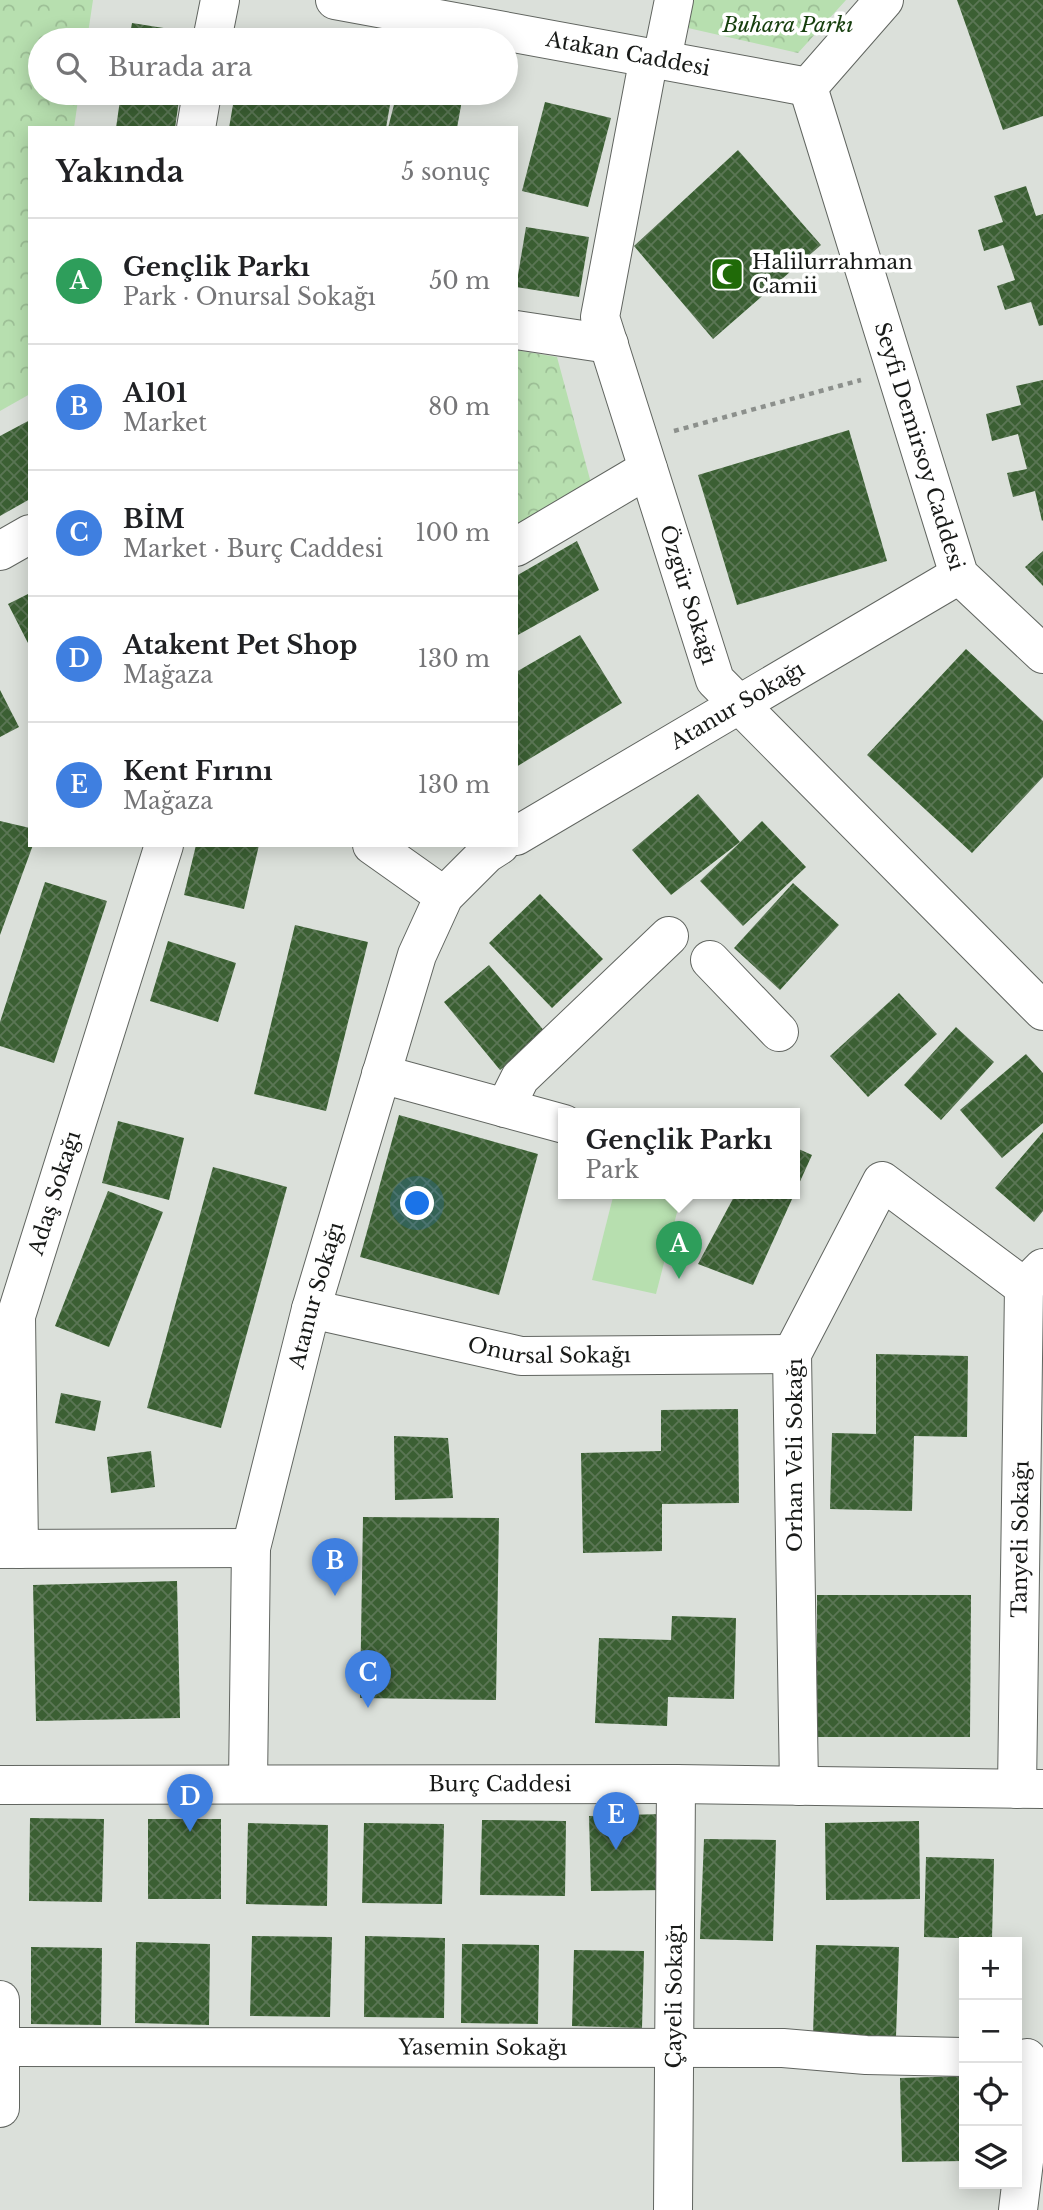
<!DOCTYPE html>
<html lang="tr">
<head>
<meta charset="utf-8">
<style>
  :root { --surface:#fff; --page:#f2f2f2; --text:#202124; --muted:#757577; --line:#e0e0e0; --accent:#1a73e8 }
  body { margin:0; font-family:"Libre Baskerville",serif; background:var(--page); color:var(--text) }
  .controls { position:absolute; right:21px; bottom:21px; display:grid; overflow:hidden; border-radius:0px; box-shadow:0 4px 18px #0003 }
  .controls button { width:63px; height:63px; display:grid; place-items:center; padding:0; border:0; border-bottom:2px solid var(--line); background:var(--surface); color:var(--text); font:35px sans-serif }
  .you { position:absolute; left:418px; top:1204px; width:24px; height:24px; margin:-18px; border:5px solid #fff; border-radius:50%; background:#1a73e8; box-shadow:0 0 0 10px #1a73e833 }
  .badge { display:grid; place-items:center; width:46px; height:46px; border-radius:50%; background:var(--accent); color:#fff; font-size:23px; font-weight:700 }
  .pin { position:absolute; translate:-50% -58px; filter:drop-shadow(0 2px 4px #0008) }
  .pin::after { content:''; position:absolute; top:37px; width:24px; height:21px; background:inherit; clip-path:polygon(0 0,100% 0,50% 100%) }
  .popup { position:absolute; left:558px; top:1108px; width:242px; height:91px; box-sizing:border-box; display:grid; place-content:center; border-radius:0px; background:var(--surface); filter:drop-shadow(0 2px 5px #0005); font-size:23px; white-space:nowrap; color:var(--muted) }
  .popup b { font-size:26px; color:var(--text) }
  .popup::after { content:''; position:absolute; left:50%; top:100%; margin-left:-14px; border:14px solid transparent; border-top-color:var(--surface) }
  .list { margin:0; padding:0; list-style:none }
  h2 { display:flex; justify-content:space-between; align-items:center; height:91px; margin:0; padding:0 28px; font-size:30px }
  h2 small { font-size:23px; font-weight:400; color:var(--muted) }
  .list li { display:grid; grid-template-columns:46px 1fr auto; gap:21px; align-items:center; box-sizing:border-box; height:126px; padding:0 28px; border-top:2px solid var(--line) }
  .list b { display:block; font-size:26px; white-space:nowrap }
  .list p { margin:0; font-size:23px; white-space:nowrap; color:var(--muted) }
  .list em { font-size:23px; font-style:normal; color:var(--muted) }
  .icon { flex:none; width:38px; height:38px; fill:none; stroke:currentColor; stroke-width:2; stroke-linecap:round; stroke-linejoin:round }
  .map { position:relative; flex:none; width:1043px; height:2210px; overflow:hidden }
  .search { position:absolute; background:var(--surface); box-shadow:0 4px 18px #0003; left:28px; top:28px; width:490px; height:77px; display:flex; align-items:center; gap:18px; box-sizing:border-box; padding:0 24px; border-radius:38px; color:var(--muted); font-size:26px }
  .panel { position:absolute; background:var(--surface); box-shadow:0 4px 18px #0003; left:28px; top:126px; width:490px; height:721px; border-radius:0px }
  .map>svg:first-child { display:block }
</style>
</head>
<body>
<div class="map">
<svg width="1043" height="2210" viewBox="0 0 1043 2210">
  <defs>
    <pattern id="park-crowns" width="20" height="18" patternUnits="userSpaceOnUse" patternTransform="scale(1.75)"><rect width="20" height="18" fill="#b7dfaf"/><path d="M2 6a3 3 0 1 1 6 0M12 15a3 3 0 1 1 6 0" fill="none" stroke="#9dbf96"/></pattern>
    <pattern id="building-cross-hatch" width="8" height="8" patternUnits="userSpaceOnUse" patternTransform="scale(1.75)"><rect width="8" height="8" fill="#3b5f33"/><path d="M0 0l8 8M0 8l8-8" fill="none" stroke="#5b7655"/></pattern>
  </defs>
  <rect width="100%" height="100%" fill="#dbe0da"/>
  <path fill="url(#park-crowns)" d="M0,0H93L87,40H40V93H79L74,128H30V394L0,411Z
    M693,0H846L798,53L688,28Z
    M516,350L557,357L591,483L516,526Z"/>
  <path fill="#b7dfaf" d="M614,1193H682L656,1294L592,1280Z"/>
  <path fill="url(#building-cross-hatch)" d="M957,0H1043V116L1003,130Z
    M132,23L189,32L188,40H129Z
    M121,93H180L175,128H116Z
    M235,93H392L386,128H229Z
    M397,93H438L462,100L457,128H388Z
    M545,102L611,118L588,207L522,191Z
    M738,150L821,245L713,339L634,246Z
    M1026,186L1036,216L1043,214V325L1039,326L1031,302L1005,310L997,286L1015,280L1003,245L984,251L978,230L1003,222L994,196Z
    M526,227L589,237L579,297L516,287Z
    M1043,380V520L1042,521L1035,491L1013,497L1007,473L1027,469L1018,434L992,441L986,414L1021,405L1016,386Z
    M30,420V499L0,516V436Z
    M849,430L887,561L737,605L698,475Z
    M577,541L599,590L516,636V576Z
    M1043,551V586L1025,567Z
    M30,593V647L8,604Z
    M580,635L622,703L516,767V672Z
    M966,649L1043,721V777L972,853L867,755Z
    M0,690L19,727L0,737Z
    M698,794L740,842L671,895L632,850Z
    M0,821L30,828V845H33L0,935Z
    M762,821L806,867L743,926L700,881Z
    M196,845H259L244,909L184,895Z
    M45,882L107,901L54,1063L0,1046V1022Z
    M793,883L839,925L780,990L734,948Z
    M540,894L603,959L552,1008L489,943Z
    M295,925L368,942L326,1111L254,1094Z
    M168,941L236,963L218,1022L150,1001Z
    M489,965L546,1033L500,1070L444,1002Z
    M899,993L937,1034L868,1097L830,1056Z
    M956,1027L994,1062L941,1120L904,1085Z
    M1026,1054L1043,1073V1123L1002,1158L960,1110Z
    M399,1115L538,1154L499,1295L360,1257Z
    M118,1121L184,1138L169,1200L102,1183Z
    M1043,1132V1211L1034,1222L995,1188Z
    M794,1147L812,1155L753,1285L698,1264L736,1193H794Z
    M213,1167L287,1187L221,1428L147,1408Z
    M108,1191L163,1212L109,1347L55,1326Z
    M876,1354L968,1356L967,1437L914,1436L912,1511L830,1509L832,1433L876,1434Z
    M61,1393L101,1401L95,1431L55,1423Z
    M738,1409L739,1503L662,1504V1551L583,1553L581,1453L661,1451V1410Z
    M394,1436L448,1438L453,1498L395,1500Z
    M151,1451L155,1487L111,1493L107,1457Z
    M363,1517L499,1518L496,1700L360,1698Z
    M177,1581L180,1718L36,1721L33,1585Z
    M817,1595H971L970,1737H817Z
    M672,1616L736,1618L734,1699L668,1697L667,1726L595,1723L599,1638L671,1640Z
    M662,1814L664,1890L591,1891L589,1816Z
    M30,1818L104,1819L102,1902L29,1901Z
    M148,1819H221V1899H148Z
    M482,1820L566,1821L565,1896L480,1895Z
    M919,1821L920,1899L826,1900L825,1823Z
    M248,1823L328,1825L327,1906L246,1904Z
    M364,1823L444,1824L442,1904L362,1903Z
    M704,1839L776,1840L773,1941L700,1939Z
    M926,1857L994,1859L992,1939L924,1937Z
    M252,1936L332,1937L330,2017L250,2016Z
    M365,1936L445,1938L444,2018L364,2017Z
    M136,1942L210,1944L209,2025L135,2023Z
    M462,1944L539,1945L538,2024L461,2023Z
    M816,1945L899,1947L896,2037L813,2034Z
    M31,1947L102,1948L101,2025L31,2024Z
    M574,1950L644,1951L642,2028L572,2026Z
    M964,2076V2161L902,2162L900,2078Z"/>
  <g fill="none" stroke-linecap="round" stroke-linejoin="round">
    <defs>
      <g id="minor">
        <path id="s1" d="M335,0L808,87"/>
        <path d="M212,40L220,0"/>
        <path id="s2" d="M649,57L600,317L715,680L1043,1011"/>
        <path d="M662,59L674,0"/>
        <path id="s3" d="M808,87L959,575L1043,654"/>
        <path d="M808,87L884,0"/>
        <path d="M196,128L202,93"/>
        <path d="M516,330L609,344"/>
        <path d="M516,547L648,469"/>
        <path d="M0,551L30,534"/>
        <path id="s4" d="M516,836L959,575"/>
        <path d="M372,845L444,896"/>
        <path d="M710,960L779,1032"/>
        <path d="M381,1074L564,1124"/>
        <path d="M505,1108L520,1078L669,936"/>
        <path id="s5" d="M311,1309L521,1356L792,1354"/>
        <path d="M0,1549L251,1548"/>
        <path id="s6" d="M19,1549L16,1316L164,845"/>
        <path id="s7" d="M248,1784L251,1548L311,1309L417,955L444,896L486,854L500,845"/>
        <path id="s8" d="M0,1785L676,1784L1043,1789"/>
        <path d="M799,1786L792,1354L882,1181L1024,1287L1043,1268"/>
        <path id="s9" d="M1017,1789L1024,1287"/>
        <path d="M0,2000V2108"/>
        <path id="s10" d="M0,2047L783,2048L866,2055L964,2057"/>
        <path id="s11" d="M673,2210L676,1784"/>
        <path d="M1018,2210L1028,2129L1027,2058"/>
      </g>
    </defs>
    <use href="#minor" stroke="#616560" stroke-width="40"/>
    <path stroke="#8c908c" stroke-width="4.5" stroke-dasharray="5 5" stroke-linecap="butt" d="M674,431L861,380"/>
    <use href="#minor" stroke="#fff" stroke-width="38"/>
  </g>
  <defs>
    <symbol id="mosque-square" viewBox="-11 -11 22 22"><rect x="-9" y="-9" width="18" height="18" rx="4" fill="#206a08" stroke="#fff"/><path d="M3.5-4.9A6 6 0 1 0 3.5 4.9A5 5 0 1 1 3.5-4.9Z" fill="#fff"/></symbol>
  </defs>
  <g fill-rule="evenodd">
    <use href="#mosque-square" x="708" y="255" width="38" height="38"/>
  </g>
  <g text-anchor="middle" dominant-baseline="central" stroke-width="7" stroke-linejoin="round" paint-order="stroke">
    <g font-size="21" font-style="italic" fill="#163e0d" stroke="#fff">
      <text x="788" y="25">Buhara Parkı</text>
    </g>
    <g font-size="21" fill="#181a18" stroke="#fff">
      <text stroke="none"><textPath href="#s1" startOffset="298">Atakan Caddesi</textPath></text>
      <text stroke="none"><textPath href="#s3" startOffset="376">Seyfi Demirsoy Caddesi</textPath></text>
      <text stroke="none"><textPath href="#s2" startOffset="556">Özgür Sokağı</textPath></text>
      <text stroke="none"><textPath href="#s4" startOffset="257">Atanur Sokağı</textPath></text>
      <text stroke="none"><textPath href="#s6" startOffset="362">Adaş Sokağı</textPath></text>
      <text stroke="none"><textPath href="#s7" startOffset="497">Atanur Sokağı</textPath></text>
      <text stroke="none"><textPath href="#s5" startOffset="243">Onursal Sokağı</textPath></text>
      <text transform="translate(795 1455) rotate(-90)">Orhan Veli Sokağı</text>
      <text stroke="none"><textPath href="#s9" startOffset="250">Tanyeli Sokağı</textPath></text>
      <text stroke="none"><textPath href="#s8" startOffset="500">Burç Caddesi</textPath></text>
      <text stroke="none"><textPath href="#s11" startOffset="214">Çayeli Sokağı</textPath></text>
      <text stroke="none"><textPath href="#s10" startOffset="483">Yasemin Sokağı</textPath></text>
    </g>
    <g font-size="21" fill="#181a18" stroke="#fff" text-anchor="start">
      <text x="752" y="262">Halilurrahman<tspan x="752" dy="24">Camii</tspan></text>
    </g>
  </g>
</svg>
<div class="controls">
<button>+</button>
<button>−</button>
<button><svg class="icon" aria-label="locate" viewBox="0 0 24 24"><circle cx="12" cy="12" r="6"/><path d="M12 2v4M12 18v4M2 12h4M18 12h4"/></svg></button>
<button><svg class="icon" aria-label="layers" viewBox="0 0 24 24"><path d="M12 4l9 5-9 5-9-5zM3 14l9 5 9-5"/></svg></button>
</div>
<div class="you"></div>
<div class="pin badge" style="left:679px;top:1279px;background:#2e9e5b">A</div>
<div class="popup"><b>Gençlik Parkı</b>Park</div>
<div class="pin badge" style="left:335px;top:1596px;background:#3f7fe0">B</div>
<div class="pin badge" style="left:368px;top:1708px;background:#3f7fe0">C</div>
<div class="pin badge" style="left:190px;top:1832px;background:#3f7fe0">D</div>
<div class="pin badge" style="left:616px;top:1850px;background:#3f7fe0">E</div>
<div class="search"><svg class="icon" aria-label="search" viewBox="0 0 24 24"><circle cx="10" cy="10" r="6"/><path d="M15 15l6 6"/></svg>Burada ara</div>
<section class="panel">
<h2>Yakında<small>5 sonuç</small></h2>
<ul class="list">
<li><span class="badge" style="background:#2e9e5b">A</span><div><b>Gençlik Parkı</b><p>Park · Onursal Sokağı</p></div><em>50 m</em></li>
<li><span class="badge" style="background:#3f7fe0">B</span><div><b>A101</b><p>Market</p></div><em>80 m</em></li>
<li><span class="badge" style="background:#3f7fe0">C</span><div><b>BİM</b><p>Market · Burç Caddesi</p></div><em>100 m</em></li>
<li><span class="badge" style="background:#3f7fe0">D</span><div><b>Atakent Pet Shop</b><p>Mağaza</p></div><em>130 m</em></li>
<li><span class="badge" style="background:#3f7fe0">E</span><div><b>Kent Fırını</b><p>Mağaza</p></div><em>130 m</em></li>
</ul>
</section>
</div>
</body>
</html>
